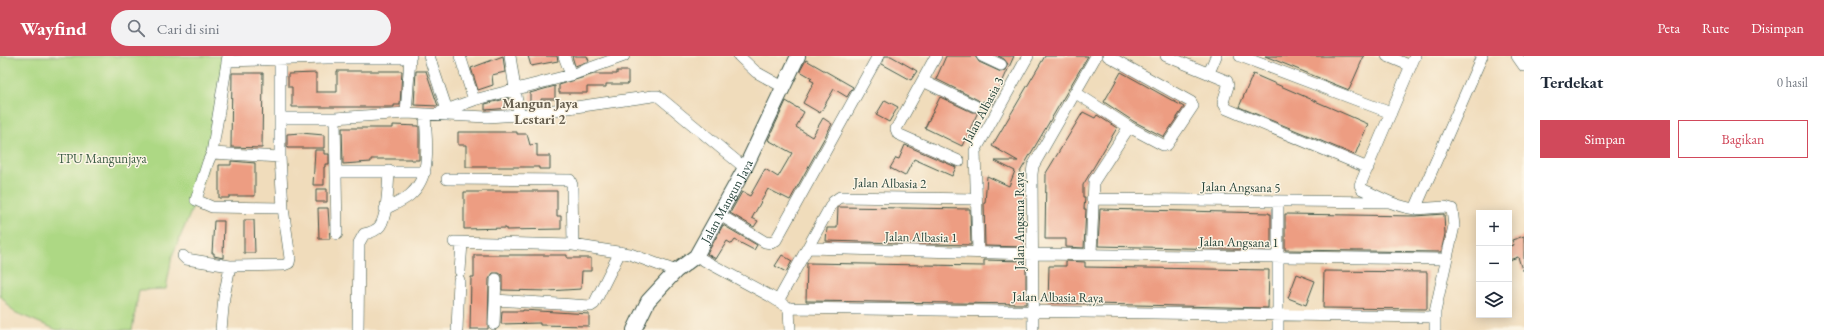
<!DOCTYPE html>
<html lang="id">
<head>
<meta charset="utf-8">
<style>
  :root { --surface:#fff; --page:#f2f2f3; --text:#1f2937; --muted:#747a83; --line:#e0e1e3; --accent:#d1495b }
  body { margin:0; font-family:"EB Garamond",serif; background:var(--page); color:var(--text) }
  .controls { position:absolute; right:12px; bottom:12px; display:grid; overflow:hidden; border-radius:0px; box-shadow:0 2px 10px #0003 }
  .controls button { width:36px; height:36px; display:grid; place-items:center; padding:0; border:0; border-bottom:1px solid var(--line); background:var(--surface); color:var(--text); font:20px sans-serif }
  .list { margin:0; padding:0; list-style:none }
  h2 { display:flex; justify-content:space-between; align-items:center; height:52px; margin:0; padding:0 16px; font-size:17px }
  h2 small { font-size:13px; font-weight:400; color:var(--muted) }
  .actions { display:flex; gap:8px; padding:12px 16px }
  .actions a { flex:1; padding:9px 0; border:1px solid var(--accent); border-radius:0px; text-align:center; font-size:14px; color:var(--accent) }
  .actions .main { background:var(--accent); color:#fff }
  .icon { flex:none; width:22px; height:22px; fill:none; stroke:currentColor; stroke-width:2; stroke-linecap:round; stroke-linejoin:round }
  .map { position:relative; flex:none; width:1524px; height:274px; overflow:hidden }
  header { display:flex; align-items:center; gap:24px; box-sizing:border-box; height:56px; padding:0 20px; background:var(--accent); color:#fff }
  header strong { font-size:19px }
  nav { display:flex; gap:22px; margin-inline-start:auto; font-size:14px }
  .search { width:280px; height:36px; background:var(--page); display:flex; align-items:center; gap:10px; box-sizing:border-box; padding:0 14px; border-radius:22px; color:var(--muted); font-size:15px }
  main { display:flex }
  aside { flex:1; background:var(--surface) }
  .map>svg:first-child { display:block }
</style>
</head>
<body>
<header>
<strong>Wayfind</strong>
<div class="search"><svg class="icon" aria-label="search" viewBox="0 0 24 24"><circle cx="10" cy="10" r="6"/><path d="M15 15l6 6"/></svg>Cari di sini</div>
<nav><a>Peta</a><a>Rute</a><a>Disimpan</a></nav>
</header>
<main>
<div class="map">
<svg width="1524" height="274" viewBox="0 0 1524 274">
  <rect width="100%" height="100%" fill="#fcf5e5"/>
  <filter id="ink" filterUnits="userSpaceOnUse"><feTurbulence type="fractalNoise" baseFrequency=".025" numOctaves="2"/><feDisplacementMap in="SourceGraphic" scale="8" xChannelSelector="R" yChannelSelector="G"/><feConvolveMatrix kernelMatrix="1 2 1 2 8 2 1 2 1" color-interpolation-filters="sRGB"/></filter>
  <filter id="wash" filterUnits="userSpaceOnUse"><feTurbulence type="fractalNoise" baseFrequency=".012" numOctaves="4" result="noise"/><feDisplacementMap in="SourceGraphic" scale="16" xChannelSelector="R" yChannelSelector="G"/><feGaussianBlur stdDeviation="0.9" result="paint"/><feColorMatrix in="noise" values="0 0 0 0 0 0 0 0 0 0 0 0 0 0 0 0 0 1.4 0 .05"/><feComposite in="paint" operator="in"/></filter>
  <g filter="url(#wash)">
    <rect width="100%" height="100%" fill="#f0dcbb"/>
    <path fill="#add884" stroke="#668a5c" d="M0,0H236L227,6L212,97L196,144L172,200L166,233L139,234L132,274H57L14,256L0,239Z"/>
    <g id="blocks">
      <path fill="#ed9d82" d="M503,0L505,16L492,19L493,29L478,34L471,12Z
        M528,0H557L558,5L531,10Z
        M572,0H587L589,5L575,10Z
        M885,0H891L917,15L911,24L882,8Z
        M946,0H975L979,6L1001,16L1005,14L1008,8L1004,3L998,0H1014L992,49L983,45L982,48L978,44L936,23Z
        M1045,0H1088L1020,116V136H1024L1022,168H1024V191L985,190L984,147H985L987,120L1009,130L1015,115L995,105H1018L992,90Z
        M1265,0H1364L1349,34Z
        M806,4L853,31L847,41L834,33L820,57L803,47L814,26L810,24L812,22L800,15Z
        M337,15H402L400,49H394V51H292V31H288V18L316,17V36H337Z
        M416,15H426L438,50L414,49Z
        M617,15H628V28H606V31H587V37H559V29L594,18H617Z
        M1121,16L1184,51L1164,81L1133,65L1104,46Z
        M232,17H263L262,92L231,91Z
        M1253,18L1368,68L1355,99L1239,51Z
        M555,30V43H541V46H530V37Z
        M940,41L972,56H978L962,90L925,72Z
        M509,42L510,52L485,54V48Z
        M885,44L898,51L889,66L876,59Z
        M786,45L804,56L796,71L812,81L823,62L832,68L790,144L768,133L752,162L758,165L754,171L730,157L742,136L750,140L765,113L778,121L792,97L768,84Z
        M1083,56L1095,62L1097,59L1117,72L1083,129V141H1085L1084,153H1086L1084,192L1066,191V183H1045L1046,117Z
        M393,69L419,70V104H411V103H371V106L343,108L342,72H393Z
        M458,76H517V78H527L530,89L537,88V100H550V113H539V111H466V89H458Z
        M301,77L324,79V92H287V78Z
        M905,89L956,111L952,120L914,103L905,120L890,112L896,102L899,103Z
        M315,94H324V98H329V108H325V111H324V129H313Z
        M231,105L255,107V140H229V142H219V109H231Z
        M316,133H327V146H316Z
        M482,135H557V160H561V173L506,174V172L464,173V136H482Z
        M838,151L970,153L971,189L826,185L827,172H837Z
        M318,152H328L330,183H319Z
        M1100,153L1269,157V158H1271V194L1098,190Z
        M1285,158L1415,160L1444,158L1445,178L1441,196L1285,194Z
        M244,164H254L255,197H244Z
        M214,165H224L223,202L214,200V197H212Z
        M723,169L757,189L754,194L735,184L732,188L727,185L716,203L707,198Z
        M1524,180V214H1522L1518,201L1509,204V190L1514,189L1512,184Z
        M474,199H567V202H591V215H582L581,233L548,235L502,234V219L499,217H493L489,223L488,273H470L471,221H474Z
        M782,199L792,205L786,216L775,210Z
        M984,204L1024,205V211H1026V248L806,245L807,207L984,210Z
        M1066,205L1085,206V211L1269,214L1268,252L1048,247L1049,210H1066Z
        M1324,215L1427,216V253L1323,252Z
        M1297,218L1315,225L1306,249L1288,242Z
        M523,254L589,258V270L540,269V267L501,268L502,255H523Z"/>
    </g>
  </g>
  <g filter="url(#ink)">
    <use href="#blocks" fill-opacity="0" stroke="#3e5548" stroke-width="1"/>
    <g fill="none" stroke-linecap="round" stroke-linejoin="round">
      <defs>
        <path id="minor" d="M228,0L212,97L208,106L196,144L212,151L283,152
          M429,0L447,54
          M460,0L474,44
          M510,0L519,59
          M564,0L571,19
          M739,0L756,16L783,31
          M936,0L896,73L898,78L959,105
          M982,0L1001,9
          M1166,0L1227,25L1228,30L1223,46L1227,53L1368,112
          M1240,0L1391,57
          M1387,0L1411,10
          M1415,0L1360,129L1362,133C1379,141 1396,151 1415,153L1482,0
          M1517,0L1524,10
          M227,5L327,2H410L411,0
          M1209,17L1216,0
          M923,25L975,50
          M1076,37L1129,71L1163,89H1167L1193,50L1191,46L1108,0
          M441,56L474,44L571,19L624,0
          M406,57L410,2
          M280,62H335L406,57L487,61L519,59L653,40H658L745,112
          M335,62L337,178
          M212,97L280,101
          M336,116H425
          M447,123L570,124L572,129L573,189
          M1092,143L1388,146
          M1278,145V274
          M385,153C393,149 403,145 410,139C433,119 426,85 425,58
          M1415,153L1445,151L1452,153L1454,170L1435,256V274
          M720,159L765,186L771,187L776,184L878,0
          M454,186L573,189L630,198L676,215
          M808,192L1033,198L1445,203
          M978,196L975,95L1028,0
          M1091,198L1094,125L1129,71
          M183,200L186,203L230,210L284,209L289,207L290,202L283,152L280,101V4
          M696,200L770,240L789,252L1434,261
          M460,215L462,187
          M495,244L591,250L594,248L620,196
          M778,245L833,146L840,141L976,143
          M789,252L790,274
          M494,268L496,223
          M221,274L224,241L230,210
          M358,274L359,187L364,178C369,177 376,175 380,170C388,158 388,129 389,115
          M457,274L459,224
          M1033,274L1032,118L1033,110L1096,0"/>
        <g id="tertiary">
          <path id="s1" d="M634,274L648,245L676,215L696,200L745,112L798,0"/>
        </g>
      </defs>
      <use href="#minor" stroke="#3e5548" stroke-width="12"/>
      <use href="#tertiary" stroke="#3e5548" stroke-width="16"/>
      <use href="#minor" stroke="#fff" stroke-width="11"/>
      <use href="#tertiary" stroke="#fff" stroke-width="14"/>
    </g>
  </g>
  <g text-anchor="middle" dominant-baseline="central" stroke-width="3" stroke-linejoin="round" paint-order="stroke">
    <g font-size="13" fill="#1f3d34" stroke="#fcf5e5">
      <text transform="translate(983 54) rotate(-62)">Jalan Albasia 3</text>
      <text transform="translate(890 127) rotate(1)">Jalan Albasia 2</text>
      <text transform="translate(1241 131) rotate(1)">Jalan Angsana 5</text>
      <text stroke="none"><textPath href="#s1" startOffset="161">Jalan Mangun Jaya</textPath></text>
      <text transform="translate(1019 165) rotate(-90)">Jalan Angsana Raya</text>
      <text transform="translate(921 181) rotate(1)">Jalan Albasia 1</text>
      <text transform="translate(1239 186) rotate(1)">Jalan Angsana 1</text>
      <text transform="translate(1058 241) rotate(1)">Jalan Albasia Raya</text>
    </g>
    <g font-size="13" fill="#3b5c44" stroke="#fcf5e5">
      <text x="102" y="102">TPU Mangunjaya</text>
    </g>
    <g font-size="14" font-weight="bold" fill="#675f4f" stroke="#fcf5e5">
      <text x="540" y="47">Mangun Jaya<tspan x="540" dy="16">Lestari 2</tspan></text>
    </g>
  </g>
</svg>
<div class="controls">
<button>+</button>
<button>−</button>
<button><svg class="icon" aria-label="layers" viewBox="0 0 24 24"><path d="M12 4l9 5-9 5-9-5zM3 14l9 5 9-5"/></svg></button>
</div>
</div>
<aside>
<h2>Terdekat<small>0 hasil</small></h2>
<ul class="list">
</ul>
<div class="actions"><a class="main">Simpan</a><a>Bagikan</a></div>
</aside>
</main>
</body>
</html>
